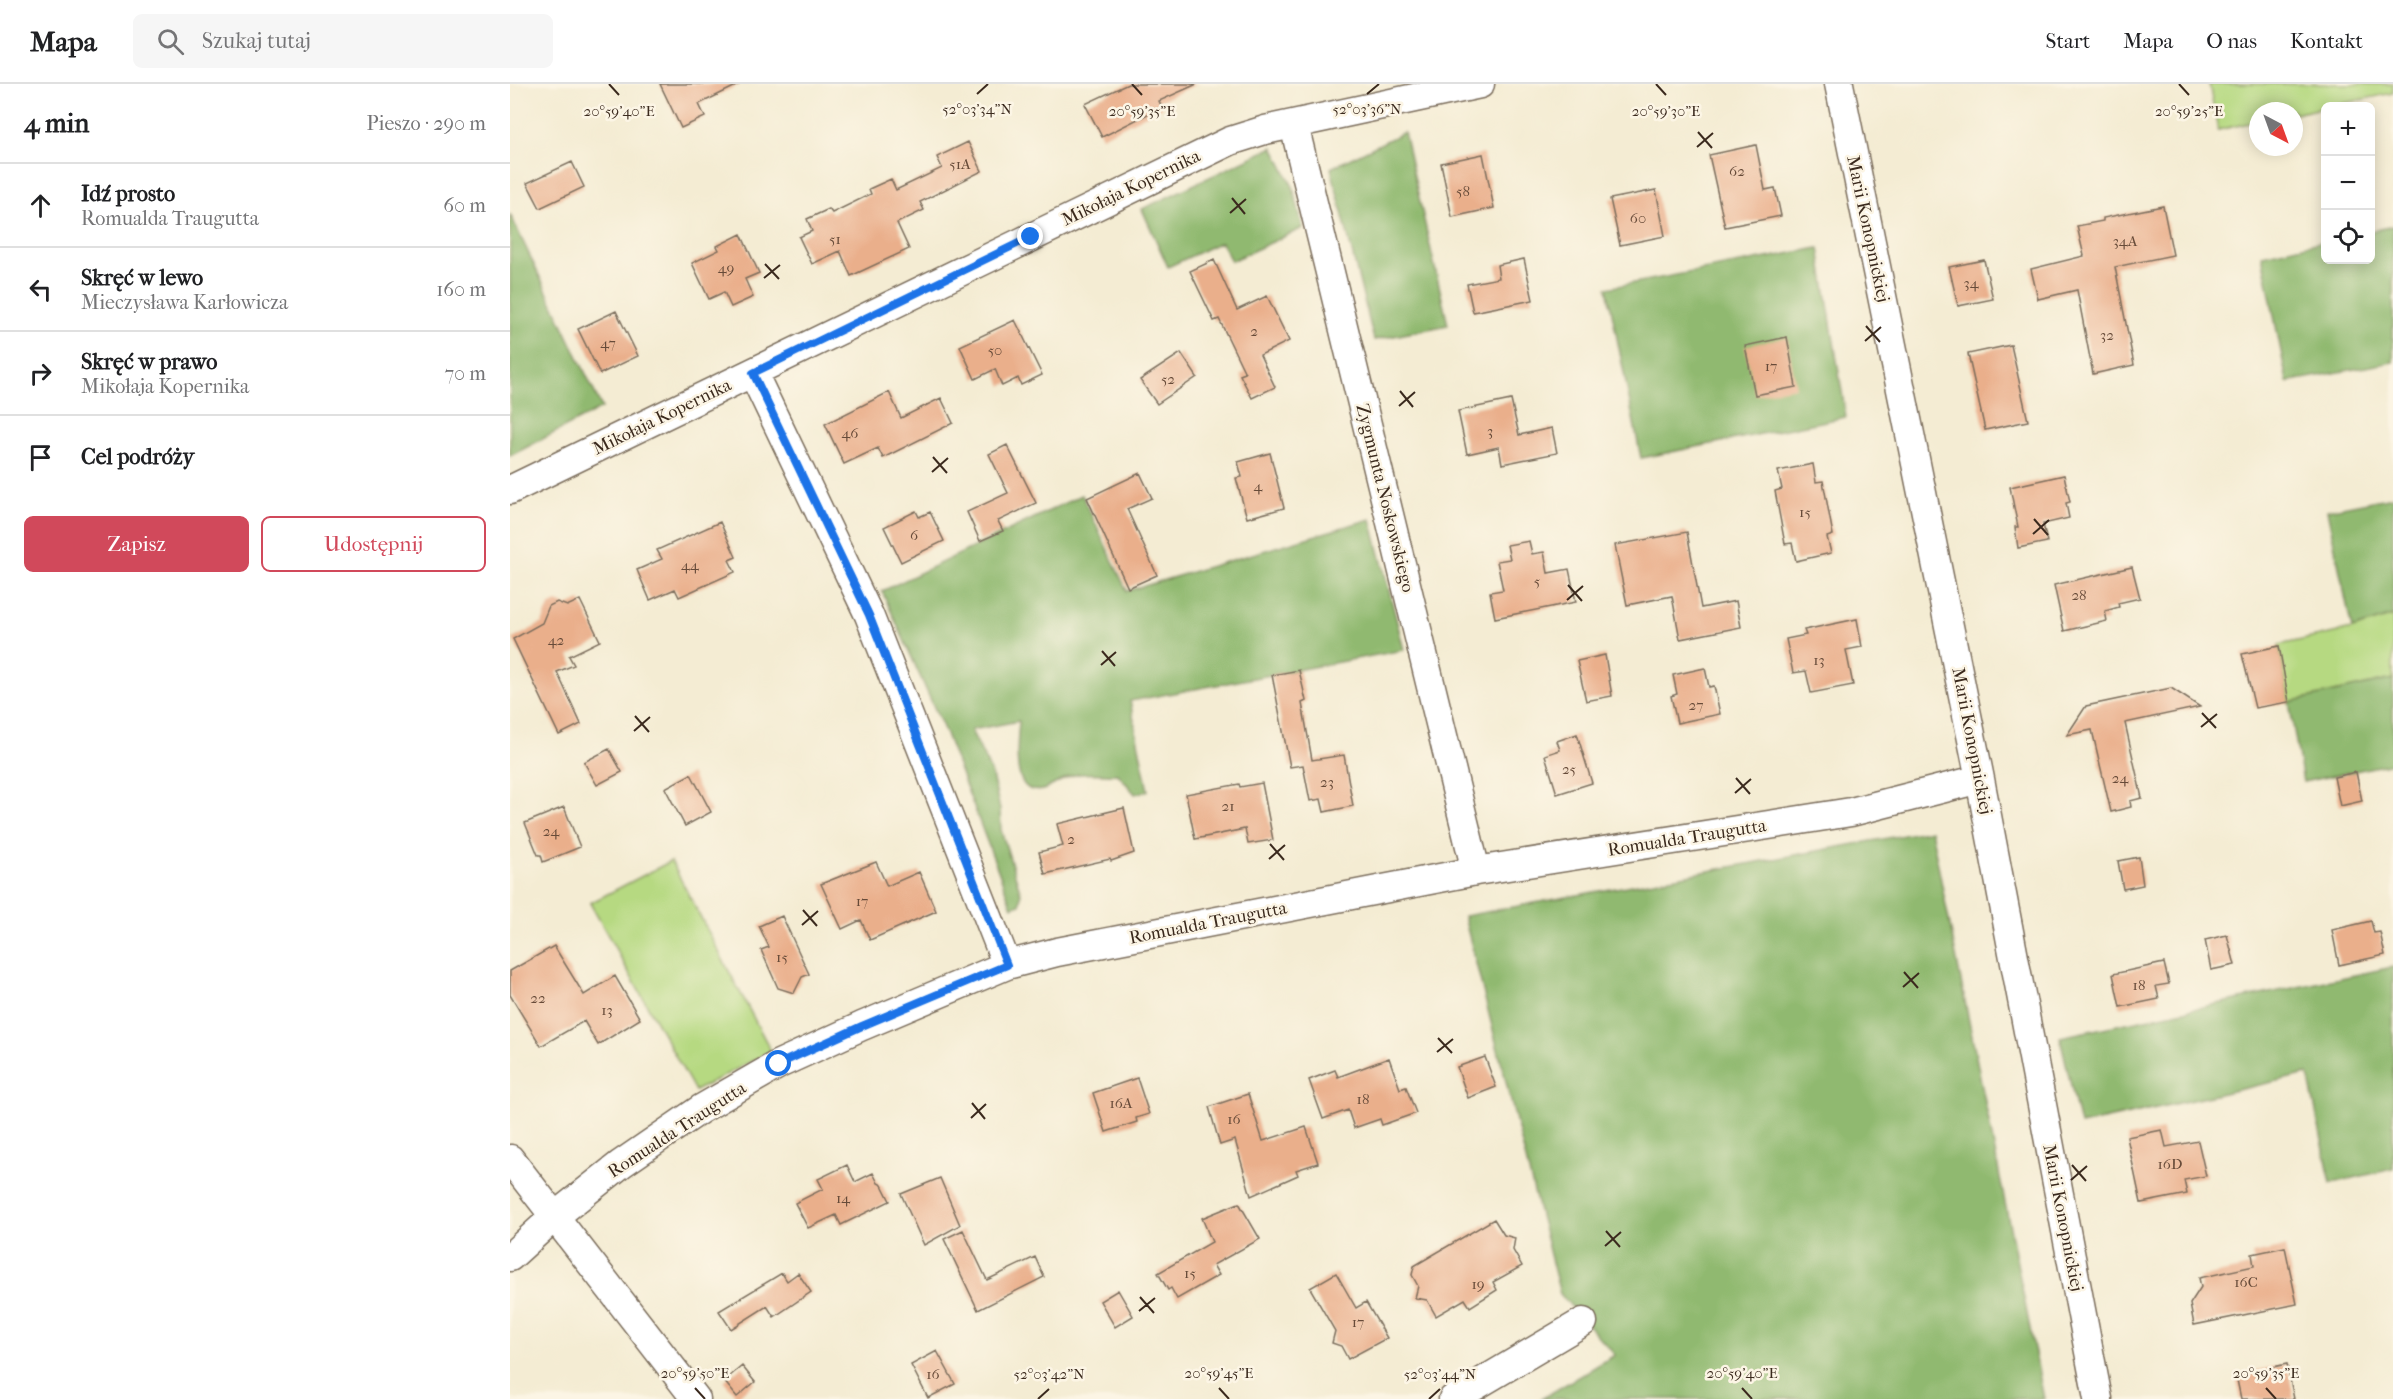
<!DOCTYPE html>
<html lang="pl">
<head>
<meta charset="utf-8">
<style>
  :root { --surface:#fff; --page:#f6f6f6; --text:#202124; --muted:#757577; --line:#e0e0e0; --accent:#d1495b }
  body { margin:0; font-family:"IM FELL French Canon",serif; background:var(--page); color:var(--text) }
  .controls { position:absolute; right:18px; top:18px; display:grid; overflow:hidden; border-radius:9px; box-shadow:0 3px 15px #0003 }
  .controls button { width:54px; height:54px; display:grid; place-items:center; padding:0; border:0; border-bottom:2px solid var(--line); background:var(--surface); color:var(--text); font:30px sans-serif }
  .compass { position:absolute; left:1739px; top:18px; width:54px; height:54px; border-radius:50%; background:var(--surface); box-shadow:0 3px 15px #0003; rotate:139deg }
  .stop { position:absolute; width:18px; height:18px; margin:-14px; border:4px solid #1a73e8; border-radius:50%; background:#fff }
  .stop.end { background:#1a73e8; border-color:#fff; box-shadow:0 2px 6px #0008 }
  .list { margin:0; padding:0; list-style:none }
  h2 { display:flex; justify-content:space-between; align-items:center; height:78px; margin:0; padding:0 24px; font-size:26px }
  h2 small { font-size:20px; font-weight:400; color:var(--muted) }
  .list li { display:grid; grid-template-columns:39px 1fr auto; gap:18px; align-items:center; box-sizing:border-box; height:84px; padding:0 24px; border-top:2px solid var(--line) }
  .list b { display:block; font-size:22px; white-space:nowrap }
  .list p { margin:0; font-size:20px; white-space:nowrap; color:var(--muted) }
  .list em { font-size:20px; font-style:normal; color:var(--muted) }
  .actions { display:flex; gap:12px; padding:18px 24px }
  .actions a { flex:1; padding:14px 0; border:2px solid var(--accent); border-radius:9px; text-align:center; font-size:21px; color:var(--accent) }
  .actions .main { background:var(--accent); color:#fff }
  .icon { flex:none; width:33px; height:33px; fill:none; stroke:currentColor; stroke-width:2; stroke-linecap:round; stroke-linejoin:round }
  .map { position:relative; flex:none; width:1883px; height:1315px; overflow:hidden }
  header { display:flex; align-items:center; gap:36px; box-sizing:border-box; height:84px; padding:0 30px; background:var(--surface); border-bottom:2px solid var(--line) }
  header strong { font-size:28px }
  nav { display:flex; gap:33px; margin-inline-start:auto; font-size:21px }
  .search { width:420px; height:54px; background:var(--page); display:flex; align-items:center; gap:15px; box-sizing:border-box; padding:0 21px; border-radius:9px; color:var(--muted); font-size:22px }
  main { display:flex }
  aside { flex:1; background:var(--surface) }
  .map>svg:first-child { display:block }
</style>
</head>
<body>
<header>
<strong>Mapa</strong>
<div class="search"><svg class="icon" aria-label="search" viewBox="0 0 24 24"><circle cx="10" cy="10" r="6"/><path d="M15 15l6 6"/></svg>Szukaj tutaj</div>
<nav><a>Start</a><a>Mapa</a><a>O nas</a><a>Kontakt</a></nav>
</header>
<main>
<aside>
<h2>4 min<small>Pieszo · 290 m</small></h2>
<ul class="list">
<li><svg class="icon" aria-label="ahead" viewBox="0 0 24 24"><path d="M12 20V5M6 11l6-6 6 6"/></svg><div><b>Idź prosto</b><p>Romualda Traugutta</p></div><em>60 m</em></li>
<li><svg class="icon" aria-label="left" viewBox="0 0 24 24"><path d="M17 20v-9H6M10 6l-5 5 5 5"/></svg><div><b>Skręć w lewo</b><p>Mieczysława Karłowicza</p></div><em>160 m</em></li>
<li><svg class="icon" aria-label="right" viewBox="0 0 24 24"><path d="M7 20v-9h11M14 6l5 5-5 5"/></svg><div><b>Skręć w prawo</b><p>Mikołaja Kopernika</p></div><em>70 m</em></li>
<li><svg class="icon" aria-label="arrive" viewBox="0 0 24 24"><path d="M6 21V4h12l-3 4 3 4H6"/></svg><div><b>Cel podróży</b></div></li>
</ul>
<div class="actions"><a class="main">Zapisz</a><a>Udostępnij</a></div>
</aside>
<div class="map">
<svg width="1883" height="1315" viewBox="0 0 1883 1315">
  <rect width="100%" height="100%" fill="#fcf5e5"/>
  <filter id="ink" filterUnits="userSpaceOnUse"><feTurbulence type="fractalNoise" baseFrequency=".0167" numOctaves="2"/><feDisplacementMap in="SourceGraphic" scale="12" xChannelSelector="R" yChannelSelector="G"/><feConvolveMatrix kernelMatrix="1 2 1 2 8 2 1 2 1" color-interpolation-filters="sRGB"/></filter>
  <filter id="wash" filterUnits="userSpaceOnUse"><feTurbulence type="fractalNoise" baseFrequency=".008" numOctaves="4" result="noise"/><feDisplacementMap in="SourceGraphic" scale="24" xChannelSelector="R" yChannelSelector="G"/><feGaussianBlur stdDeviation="1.35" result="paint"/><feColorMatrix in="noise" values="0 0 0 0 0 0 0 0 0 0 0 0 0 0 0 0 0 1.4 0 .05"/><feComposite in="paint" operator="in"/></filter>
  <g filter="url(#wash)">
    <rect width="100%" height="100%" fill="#f4ecd3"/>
    <path fill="#b6d981" stroke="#788250" stroke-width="1.5" d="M1699,0H1883V9L1784,30V27H1748V37L1708,46Z
      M1883,532V595L1779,618L1769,561L1842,545Z
      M161,777L261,967L185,1007L80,819Z"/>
    <path fill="#90b96f" stroke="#667246" stroke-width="1.5" d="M894,48L938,241L864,256L821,84Z
      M763,63L783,103L793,144L721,177L711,158L658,183L632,125Z
      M0,130L92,324L0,372Z
      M1883,142V278L1777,298L1752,171L1815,157L1816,176H1860L1861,147Z
      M1309,164L1336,333L1131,374L1097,204Z
      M572,411L617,507L861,435L894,566L620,617L638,707L625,710L608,690C595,691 582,688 570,690C555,691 544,703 532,706C499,713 508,655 509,637L461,646L481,688L490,725L491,746L511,810L510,820L502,823L436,650L372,507Z
      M1883,413V532L1842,545L1817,426Z
      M1883,595V679L1793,698L1779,618Z
      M1421,746L1534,1315H1031L1105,1271L1050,1210L954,832Z
      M1883,883V1085L1821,1099L1798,990L1570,1041L1550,953Z"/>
    <g id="blocks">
      <path fill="#eaaf8b" d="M150,0H230L189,20L195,33L171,44Z
        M618,0H687L649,17L652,23L592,53L575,20Z
        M458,58L472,87L410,118L414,126L387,139L399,165L341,192L330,167L302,180L289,153L302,147L297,135L319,125L322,129L361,110L359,105L381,95L386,106L432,84L427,73Z
        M1246,61L1255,106L1265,104L1271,132L1215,143L1199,71Z
        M973,70L984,124L942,133L931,79Z
        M62,78L74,103L30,124L17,99Z
        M1146,106L1155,152L1110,161L1100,115Z
        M1653,122L1663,171L1605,183L1624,281L1583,290L1567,206L1528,215L1521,185L1574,172L1567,142L1593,137V134Z
        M231,150L249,189L235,195L243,213L221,223L214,208L199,215L182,179L209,166L207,162Z
        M1014,175L1023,216L963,228L957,200L989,194L987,181Z
        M704,176L727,226L757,212L779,257L750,271L765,303L742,314L730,291L735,289L709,235L704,237L680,187Z
        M1474,176L1483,215L1448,222L1439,183Z
        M106,227L128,272L90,290L68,245Z
        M505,236L532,291L511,301L508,294L492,302L485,285L465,295L450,262Z
        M1277,253L1286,303L1245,311L1235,262Z
        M1501,261L1518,337L1475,346L1458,270Z
        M671,269L687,293L647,320L630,296Z
        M379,308L391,334L431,314L443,339L373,374L368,364L334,380L315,340Z
        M1001,316L1009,351L1042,344L1047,369L992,380L989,363L957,370L948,327Z
        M497,361L526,419L488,437L493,447L470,457L457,428L498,409L479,370Z
        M760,369L774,424L737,434L726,394L732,393L728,378Z
        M1303,380L1306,398L1313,397L1323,451L1317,453L1321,469L1286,477L1282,459L1275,460L1265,407L1272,405L1268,387Z
        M630,389L642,414L617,425L647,491L618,504L577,414Z
        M1554,391L1560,418L1556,419L1559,434L1533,440L1537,458L1508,464L1505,443H1508L1500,403Z
        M406,427L409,433L420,428L434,457L391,478L374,443Z
        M210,438L226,473L219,476L225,488L169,513L165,505L140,516L127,486L152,475L147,466Z
        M1177,448L1191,524L1226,517L1231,543L1170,555L1162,512L1117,521L1105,461Z
        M1019,457L1022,470L1034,468L1038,489L1059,485L1066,518L985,534L980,508L993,506L987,477L1000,475L997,461Z
        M1622,483L1630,514L1608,519L1609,523L1595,527L1597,537L1554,547L1544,501Z
        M70,516L90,557L59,572L64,581L47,588L71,640L49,651L3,555L32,539L39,522L47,518L57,522Z
        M1347,535L1352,563L1336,566L1343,601L1301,609L1296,587L1283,589L1276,555L1296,551L1294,546Z
        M1769,562L1779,618L1745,624L1732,570Z
        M1095,571L1102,612L1076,617L1067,577Z
        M1195,584L1199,603L1204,602L1210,630L1167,639L1161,612L1167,610L1163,591Z
        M789,586L796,617L792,619L802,676L834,671L843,722L814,728L811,715L800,717L793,681L780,683L762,591Z
        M1661,604L1690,623L1615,639L1632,714L1620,717L1621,723L1601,728L1582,646L1557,651L1576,622Z
        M1067,650L1082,699L1047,710L1035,671L1050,666L1047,657Z
        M99,665L112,688L87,701L74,678Z
        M1846,688L1852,717L1830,722L1824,693Z
        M181,690L201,728L175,742L155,704Z
        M752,699L763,756L738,760L735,745L685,755L676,710L729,700L730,703Z
        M54,723L70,763L33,778L31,771H28L15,739Z
        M614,724L624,769L601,777L600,775L535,790L529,768L553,762L547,740Z
        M1629,773L1633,801L1613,805L1608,777Z
        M366,778L377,802L409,788L426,827L360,856L351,836L332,845L311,800Z
        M272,832L299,890L292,893L284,909L268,904L251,866L259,863L249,842Z
        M1861,837L1864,849L1870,848L1875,871L1829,881L1822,846Z
        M1717,851L1725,881L1701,886L1695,856Z
        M44,862L74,911L105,892L130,935L88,961L74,937L31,962L0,911V887Z
        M1654,879L1659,900L1646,902L1649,915L1610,923L1603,890Z
        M975,973L986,1003L958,1014L947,983Z
        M879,974L890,1005L896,1003L906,1029L872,1041L870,1035L844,1044L838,1026L813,1035L799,996L825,986L828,993Z
        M627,994L639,1030L626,1034L627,1038L596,1048L583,1009Z
        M738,1010L753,1057L796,1043L808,1079L786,1086L788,1091L741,1112L725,1056L710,1061L699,1023Z
        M1652,1046L1656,1063L1688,1057L1696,1092L1674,1096L1677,1110L1631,1119L1617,1053Z
        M337,1081L345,1098L363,1089L368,1099L372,1101L380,1117L331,1141L326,1131L298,1144L285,1119L313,1105L308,1095Z
        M430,1094L450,1141L414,1161L391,1110Z
        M729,1119L750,1155L703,1181L709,1191L667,1215L661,1204L658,1206L648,1189L702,1158L692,1134Z
        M984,1135L994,1151L1005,1154L1003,1166L1012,1182L983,1198L987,1206L960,1223L955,1215L926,1232L917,1216L905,1214L908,1202L902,1191L904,1182Z
        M453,1146L477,1196L525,1173L534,1193L468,1226L434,1155Z
        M1775,1163L1787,1220L1684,1241L1680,1220L1691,1203L1689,1194L1744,1182L1742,1170Z
        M272,1189L277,1197L288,1189L301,1208L264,1233L257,1222L221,1245L209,1227Z
        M826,1189L846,1224L856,1218L877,1254L838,1275L831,1262L822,1259L825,1247L800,1204Z
        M608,1206L623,1232L605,1243L590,1217Z
        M427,1267L445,1300L418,1314L401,1281Z
        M1777,1280L1784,1315H1731L1726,1291Z
        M232,1282L245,1298L227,1313L214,1297Z"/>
    </g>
  </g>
  <g filter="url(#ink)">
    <use href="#blocks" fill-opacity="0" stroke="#7c6e5d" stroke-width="1.5"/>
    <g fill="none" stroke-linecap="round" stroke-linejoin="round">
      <defs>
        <path id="minor" d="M1329,0L1470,695L1588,1315
          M784,41L966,787
          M243,289L359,531L497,881
          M0,406L720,57L755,46L970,0
          M0,1075L186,1315
          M0,1173L44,1133L111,1080L191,1025L269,980L352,942L497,881L547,868L966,787L1341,728L1470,695
          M943,1315L1073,1238"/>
      </defs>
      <use href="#minor" stroke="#7c6e5d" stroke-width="31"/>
      <use href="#minor" stroke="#fff" stroke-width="28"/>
    </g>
  </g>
  <g fill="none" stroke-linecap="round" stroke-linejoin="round" filter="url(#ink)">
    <path stroke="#1a73e8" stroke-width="8" d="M269,980L352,942L497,881L359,531L243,289L521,153"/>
  </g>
  <path fill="none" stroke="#3b2a1e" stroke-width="2" d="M99,0L109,11M622,0L632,11M1146,0L1156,11M1669,0L1679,11M467,10L478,0M857,10L869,0M1188,48L1202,64M1187,63L1203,49M722,114L735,130M720,129L736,115M255,180L269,195M254,194L270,181M1356,242L1370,258M1355,257L1371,243M890,307L903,323M889,322L905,308M423,373L437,389M422,388L438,374M1524,435L1538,451M1523,450L1539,436M1058,501L1072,517M1057,516L1073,502M592,567L605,582M591,581L606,568M1692,629L1706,644M125,632L139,648M1691,643L1707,630M124,647L140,633M1226,694L1240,710M1225,709L1241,695M760,760L774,776M759,775L775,761M293,826L307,842M292,841L308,827M1394,888L1408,904M1393,903L1409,889M928,954L942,969M927,968L943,955M462,1019L475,1035M461,1034L476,1020M1562,1081L1576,1097M1561,1096L1577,1082M1096,1147L1110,1163M1095,1162L1111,1148M630,1213L644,1229M629,1227L645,1214M185,1304L195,1315M709,1304L719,1315M1232,1304L1242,1315M1756,1304L1766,1315M528,1315L539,1305M919,1315L930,1305"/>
  <g text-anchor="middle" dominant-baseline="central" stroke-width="5" stroke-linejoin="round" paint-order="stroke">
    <g font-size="15" fill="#674b39">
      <text x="450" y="80">51A</text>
      <text x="1227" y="87">62</text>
      <text x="953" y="107">58</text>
      <text x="1128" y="134">60</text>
      <text x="325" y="155">51</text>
      <text x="1615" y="157">34A</text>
      <text x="216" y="184">49</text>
      <text x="1461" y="199">34</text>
      <text x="744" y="247">2</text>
      <text x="1597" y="251">32</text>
      <text x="98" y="259">47</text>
      <text x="485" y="266">50</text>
      <text x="1261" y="282">17</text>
      <text x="658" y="295">52</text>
      <text x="980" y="347">3</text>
      <text x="340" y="349">46</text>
      <text x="748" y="402">4</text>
      <text x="1295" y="428">15</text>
      <text x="404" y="451">6</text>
      <text x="180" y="481">44</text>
      <text x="1027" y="497">5</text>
      <text x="1569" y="511">28</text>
      <text x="46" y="556">42</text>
      <text x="1309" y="576">13</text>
      <text x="1186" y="621">27</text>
      <text x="1059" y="685">25</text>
      <text x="1610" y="694">24</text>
      <text x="817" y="698">23</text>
      <text x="718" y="722">21</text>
      <text x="41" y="747">24</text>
      <text x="561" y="755">2</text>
      <text x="352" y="817">17</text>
      <text x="272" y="873">15</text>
      <text x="1629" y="901">18</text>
      <text x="28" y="914">22</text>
      <text x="97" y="926">13</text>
      <text x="853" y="1015">18</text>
      <text x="611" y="1019">16A</text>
      <text x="724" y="1035">16</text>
      <text x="1660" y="1080">16D</text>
      <text x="333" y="1114">14</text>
      <text x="680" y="1189">15</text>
      <text x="1736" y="1198">16C</text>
      <text x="968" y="1200">19</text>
      <text x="848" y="1238">17</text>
      <text x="423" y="1290">16</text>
    </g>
    <g font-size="18" fill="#3b2a1e" stroke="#fcf5e5">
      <text transform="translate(621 104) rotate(-26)">Mikołaja Kopernika</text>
      <text transform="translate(1358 145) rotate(78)">Marii Konopnickiej</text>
      <text transform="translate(152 333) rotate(-26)">Mikołaja Kopernika</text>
      <text transform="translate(875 414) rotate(76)">Zygmunta Noskowskiego</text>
      <text transform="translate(1462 657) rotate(79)">Marii Konopnickiej</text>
      <text transform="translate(1177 754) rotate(-9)">Romualda Traugutta</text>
      <text transform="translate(698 839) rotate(-11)">Romualda Traugutta</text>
      <text transform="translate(167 1046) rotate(-33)">Romualda Traugutta</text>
      <text transform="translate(1553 1134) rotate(79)">Marii Konopnickiej</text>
    </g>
  </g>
  <g font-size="15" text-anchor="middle" fill="#3b2a1e" stroke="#fcf5e5" stroke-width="5" stroke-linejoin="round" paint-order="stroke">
    <text x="467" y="30">52°03'34"N</text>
    <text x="857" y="30">52°03'36"N</text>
    <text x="109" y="32">20°59'40"E</text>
    <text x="632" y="32">20°59'35"E</text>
    <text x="1156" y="32">20°59'30"E</text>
    <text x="1679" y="32">20°59'25"E</text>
    <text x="185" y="1294">20°59'50"E</text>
    <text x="709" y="1294">20°59'45"E</text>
    <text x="1232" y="1294">20°59'40"E</text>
    <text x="1756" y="1294">20°59'35"E</text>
    <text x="539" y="1295">52°03'42"N</text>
    <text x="930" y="1295">52°03'44"N</text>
  </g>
</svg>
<div class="controls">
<button>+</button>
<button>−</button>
<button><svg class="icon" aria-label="locate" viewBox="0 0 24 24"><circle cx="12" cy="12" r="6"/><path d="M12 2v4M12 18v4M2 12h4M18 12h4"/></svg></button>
</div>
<svg class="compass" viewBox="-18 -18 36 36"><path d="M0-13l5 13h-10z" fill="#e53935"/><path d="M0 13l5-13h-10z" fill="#757577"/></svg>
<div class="stop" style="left:269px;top:980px"></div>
<div class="stop end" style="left:521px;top:153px"></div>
</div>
</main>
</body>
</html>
